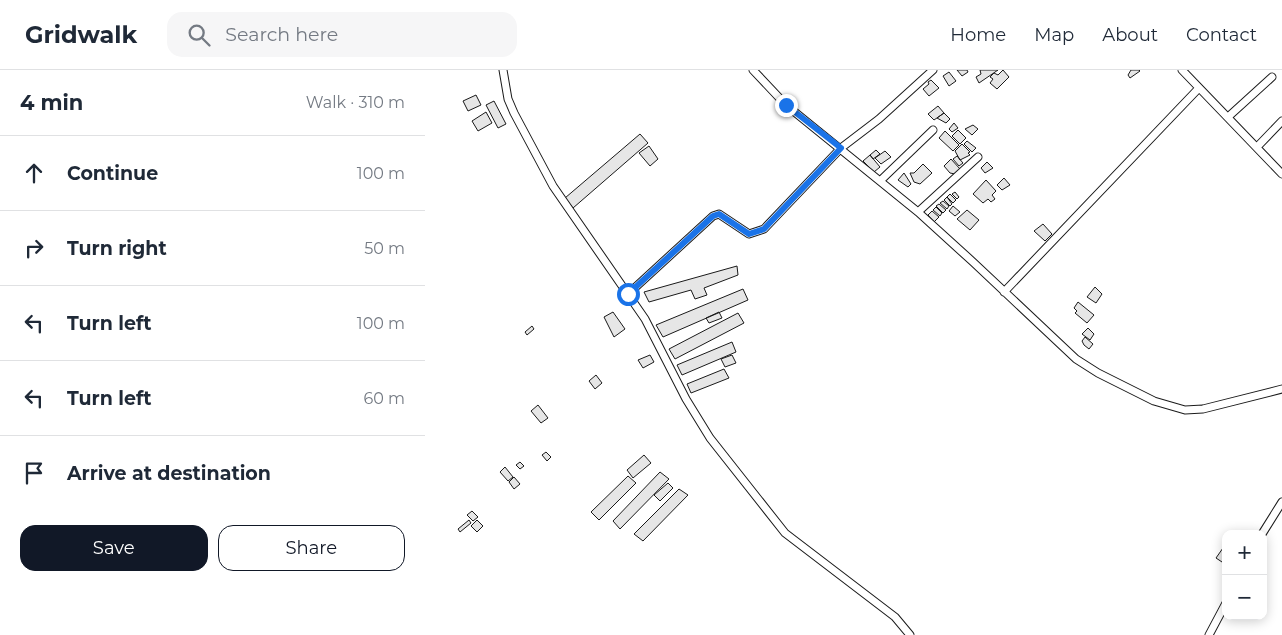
<!DOCTYPE html>
<html lang="en">
<head>
<meta charset="utf-8">
<style>
  :root { --surface:#fff; --page:#f6f6f7; --text:#1f2937; --muted:#747a83; --line:#e0e1e3; --accent:#111827 }
  body { margin:0; font-family:Montserrat,sans-serif; background:var(--page); color:var(--text) }
  .controls { position:absolute; right:15px; bottom:15px; display:grid; overflow:hidden; border-radius:10px; box-shadow:0 2px 12px #0003 }
  .controls button { width:45px; height:45px; display:grid; place-items:center; padding:0; border:0; border-bottom:1px solid var(--line); background:var(--surface); color:var(--text); font:25px sans-serif }
  .stop { position:absolute; width:15px; height:15px; margin:-11px; border:4px solid #1a73e8; border-radius:50%; background:#fff }
  .stop.end { background:#1a73e8; border-color:#fff; box-shadow:0 1px 5px #0008 }
  .list { margin:0; padding:0; list-style:none }
  h2 { display:flex; justify-content:space-between; align-items:center; height:65px; margin:0; padding:0 20px; font-size:21px }
  h2 small { font-size:16px; font-weight:400; color:var(--muted) }
  .list li { display:grid; grid-template-columns:32px 1fr auto; gap:15px; align-items:center; box-sizing:border-box; height:75px; padding:0 20px; border-top:1px solid var(--line) }
  .list b { display:block; font-size:19px; white-space:nowrap }
  .list em { font-size:16px; font-style:normal; color:var(--muted) }
  .actions { display:flex; gap:10px; padding:15px 20px }
  .actions a { flex:1; padding:11px 0; border:1px solid var(--accent); border-radius:15px; text-align:center; font-size:18px; color:var(--accent) }
  .actions .main { background:var(--accent); color:#fff }
  .icon { flex:none; width:28px; height:28px; fill:none; stroke:currentColor; stroke-width:2; stroke-linecap:round; stroke-linejoin:round }
  .map { position:relative; flex:none; width:857px; height:565px; overflow:hidden }
  header { display:flex; align-items:center; gap:30px; box-sizing:border-box; height:70px; padding:0 25px; background:var(--surface); border-bottom:1px solid var(--line) }
  header strong { font-size:24px }
  nav { display:flex; gap:28px; margin-inline-start:auto; font-size:18px }
  .search { width:350px; height:45px; background:var(--page); display:flex; align-items:center; gap:12px; box-sizing:border-box; padding:0 18px; border-radius:15px; color:var(--muted); font-size:19px }
  main { display:flex }
  aside { flex:1; background:var(--surface) }
  .map>svg:first-child { display:block }
</style>
</head>
<body>
<header>
<strong>Gridwalk</strong>
<div class="search"><svg class="icon" aria-label="search" viewBox="0 0 24 24"><circle cx="10" cy="10" r="6"/><path d="M15 15l6 6"/></svg>Search here</div>
<nav><a>Home</a><a>Map</a><a>About</a><a>Contact</a></nav>
</header>
<main>
<aside>
<h2>4 min<small>Walk · 310 m</small></h2>
<ul class="list">
<li><svg class="icon" aria-label="ahead" viewBox="0 0 24 24"><path d="M12 20V5M6 11l6-6 6 6"/></svg><div><b>Continue</b></div><em>100 m</em></li>
<li><svg class="icon" aria-label="right" viewBox="0 0 24 24"><path d="M7 20v-9h11M14 6l5 5-5 5"/></svg><div><b>Turn right</b></div><em>50 m</em></li>
<li><svg class="icon" aria-label="left" viewBox="0 0 24 24"><path d="M17 20v-9H6M10 6l-5 5 5 5"/></svg><div><b>Turn left</b></div><em>100 m</em></li>
<li><svg class="icon" aria-label="left" viewBox="0 0 24 24"><path d="M17 20v-9H6M10 6l-5 5 5 5"/></svg><div><b>Turn left</b></div><em>60 m</em></li>
<li><svg class="icon" aria-label="arrive" viewBox="0 0 24 24"><path d="M6 21V4h12l-3 4 3 4H6"/></svg><div><b>Arrive at destination</b></div></li>
</ul>
<div class="actions"><a class="main">Save</a><a>Share</a></div>
</aside>
<div class="map">
<svg width="857" height="565" viewBox="0 0 857 565">
  <rect width="100%" height="100%" fill="#fff"/>
  <path fill="#e6e6e6" stroke="#1a1a1a" d="M532,0H542L543,2L537,6Z
    M555,0H573L554,13L551,7L556,4Z
    M578,0L584,7L572,19L565,13L568,9L565,7L569,3L573,5Z
    M706,0H714L715,1L705,8L703,5Z
    M524,2L531,11L524,16L518,6Z
    M506,10L514,18L504,26L498,19L504,14L503,12Z
    M51,25L56,35L43,41L38,31Z
    M69,31L81,54L73,58L61,35Z
    M513,36L519,43L509,50L503,44Z
    M61,42L67,53L53,61L47,51Z
    M519,43L525,49L521,53L512,48Z
    M529,53L533,58L527,62L524,59Z
    M548,55L553,59L547,65L540,59Z
    M533,60L541,68L535,74L527,66Z
    M520,61L534,75L528,81L514,68Z
    M215,64L223,73L148,138L140,128Z
    M542,71L551,78L547,82L539,74Z
    M537,74L545,82L543,83L545,85L535,90L530,81Z
    M224,76L233,89L225,96L214,83Z
    M451,80L455,84L448,89L445,85Z
    M460,81L466,87L456,94L450,88Z
    M445,85L455,97L449,102L438,91Z
    M532,86L538,93L534,96L528,89Z
    M526,89L535,99L530,104L525,103L519,96Z
    M562,92L568,98L560,103L556,98Z
    M498,94L507,103L495,114L489,112L485,103H489Z
    M479,103L486,114L483,117L473,110Z
    M579,108L585,115L577,120L572,115Z
    M561,110L571,121L567,125L570,129L566,132L563,129L558,133L548,124Z
    M530,122L534,127L532,129L527,124Z
    M525,124L531,130L528,133L522,127Z
    M522,127L527,134L525,136L519,130Z
    M518,131L524,136L522,139L515,133Z
    M514,134L521,140L518,143L511,136Z
    M528,136L535,142L530,146L524,141Z
    M511,137L517,143L515,146L508,140Z
    M542,140L554,150L545,160L532,149Z
    M507,141L514,147L509,152L503,145Z
    M618,154L627,164L620,171L609,161Z
    M312,196L313,205L279,218L282,225L270,229L266,220L224,232L219,222Z
    M670,217L677,224L671,233L662,227Z
    M318,219L323,230L238,267L231,255Z
    M653,232L669,245L662,253L650,243L652,241L649,238Z
    M188,242L200,259L189,267L179,247Z
    M294,242L297,248L284,253L281,248Z
    M313,243L319,253L250,289L244,279Z
    M107,256L109,259L102,265L100,262Z
    M663,258L669,264L665,270L657,264Z
    M660,267L668,274L664,279L659,275L657,271Z
    M307,272L311,282L257,305L252,295Z
    M225,285L229,292L218,298L213,290Z
    M307,285L311,293L300,297L296,289Z
    M299,299L304,308L266,323L262,314Z
    M171,305L177,313L170,319L164,311Z
    M113,335L123,348L116,353L106,341Z
    M121,382L126,387L122,391L117,385Z
    M219,385L226,393L208,408L202,400Z
    M95,392L99,396L95,399L91,395Z
    M80,397L88,407L83,411L75,402Z
    M235,402L244,409L195,459L188,451Z
    M203,406L211,413L174,450L166,442Z
    M89,407L95,414L89,419L84,412Z
    M243,413L248,418L235,431L229,425Z
    M254,419L263,425L218,471L209,464Z
    M47,441L53,447L48,451L42,445Z
    M44,450L46,453L35,462L33,459Z
    M52,450L58,456L52,462L46,456Z
    M798,478L801,480L800,494L791,488Z"/>
  <g fill="none" stroke-linecap="round" stroke-linejoin="round">
    <defs>
      <path id="street" d="M78,0L83,29L89,43L128,116L220,249L261,329L285,368L360,463L470,547L485,565
        M328,0L361,35L493,142L548,192L651,289L673,303L729,331L760,340L778,339L857,319
        M757,0L857,104
        M803,47L847,7
        M832,77L857,51
        M455,111L508,60
        M493,142L553,87
        M579,222L774,18
        M203,224L288,146L294,144L324,164L339,159L416,78L454,49L508,0
        M837,464L857,432
        M784,565L801,533"/>
    </defs>
    <use href="#street" stroke="#1a1a1a" stroke-width="9"/>
    <use href="#street" stroke="#fff" stroke-width="7"/>
  </g>
  <g fill="none" stroke-linecap="round" stroke-linejoin="round">
    <path stroke="#1a73e8" stroke-width="6" d="M203,224L288,146L294,144L324,164L339,159L416,78L361,35"/>
  </g>
</svg>
<div class="controls">
<button>+</button>
<button>−</button>
</div>
<div class="stop" style="left:203px;top:224px"></div>
<div class="stop end" style="left:361px;top:35px"></div>
</div>
</main>
</body>
</html>
